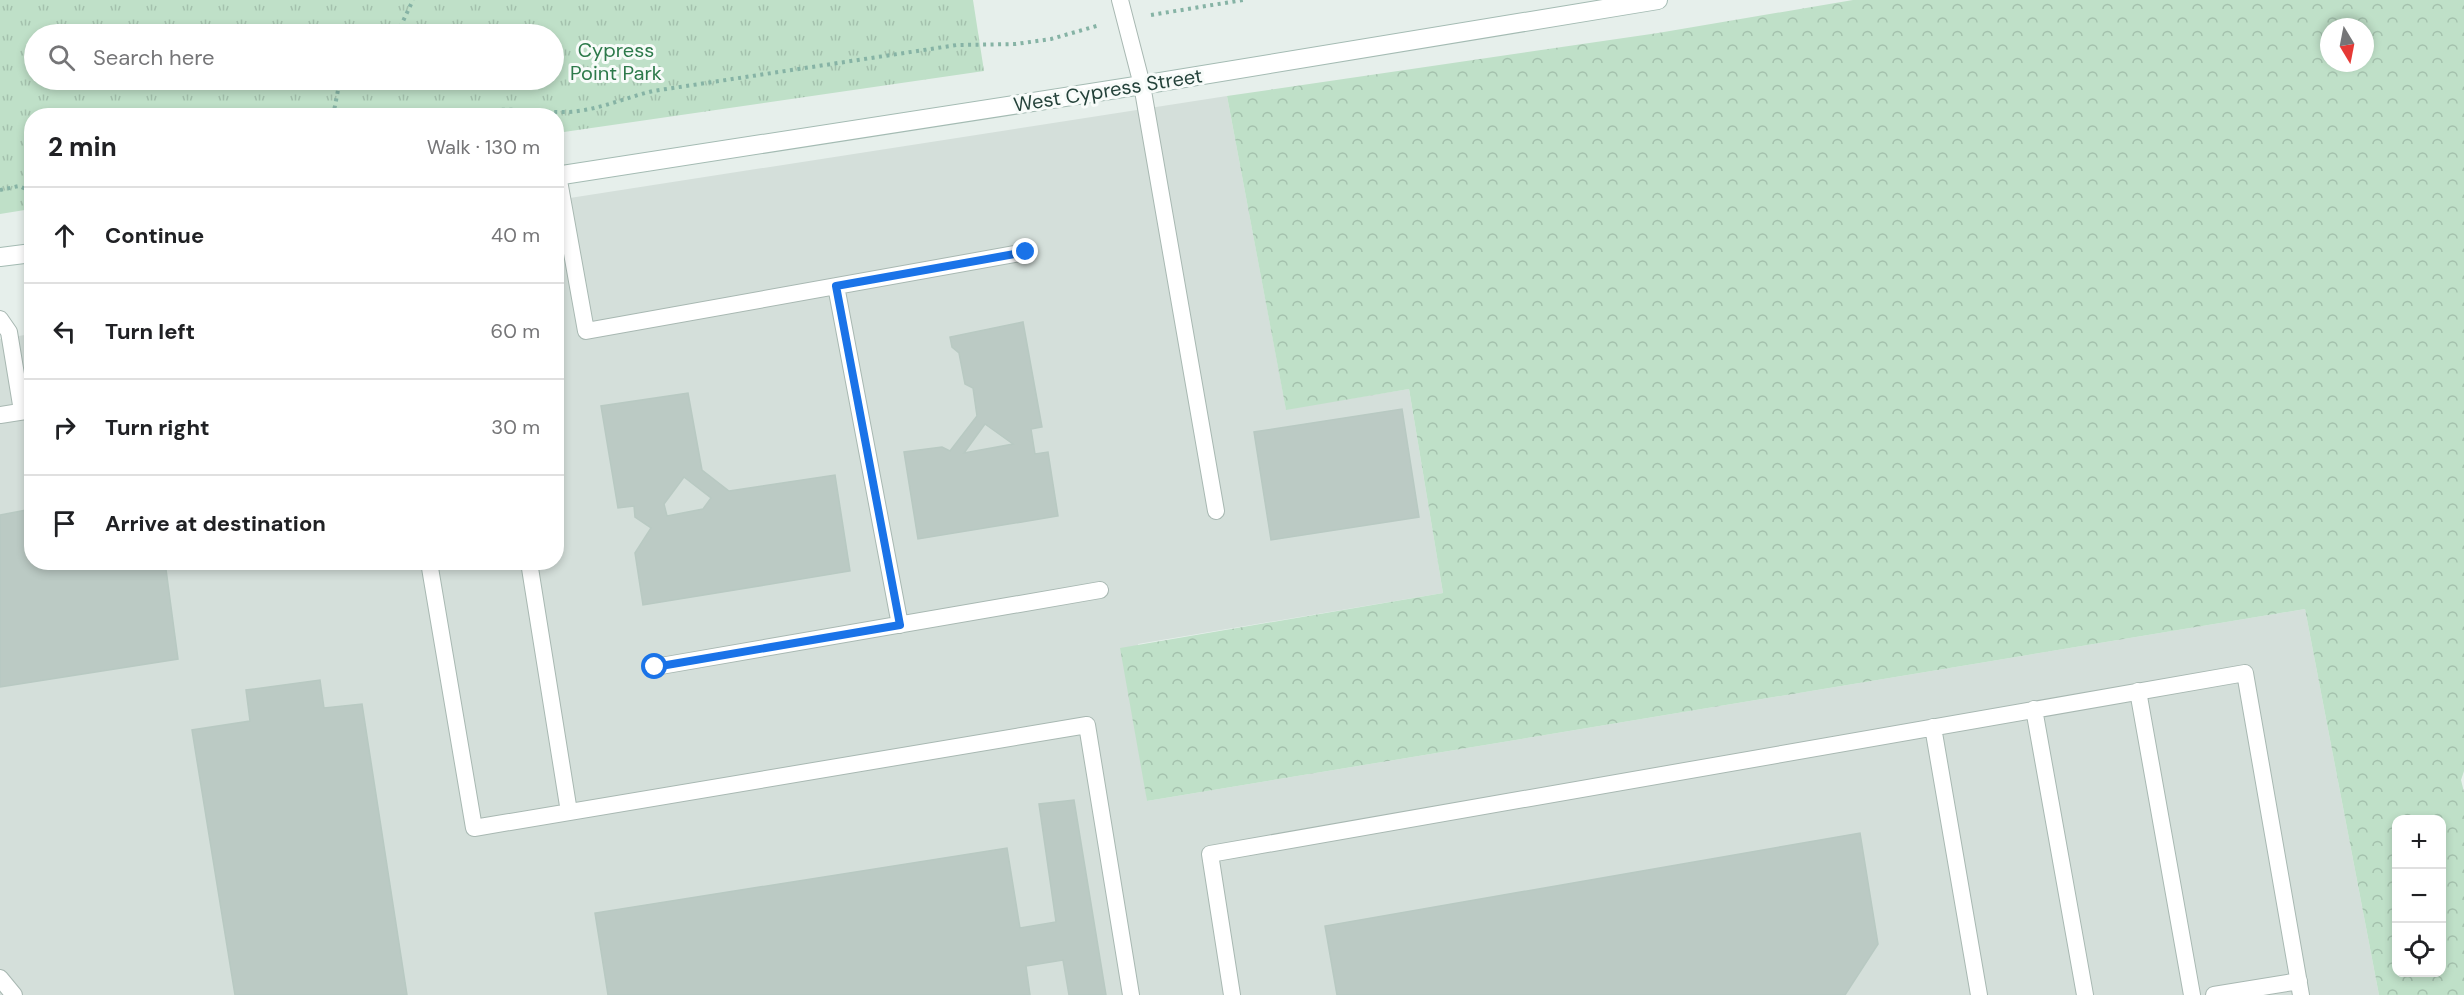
<!DOCTYPE html>
<html lang="en">
<head>
<meta charset="utf-8">
<style>
  :root { --surface:#fff; --page:#f6f6f6; --text:#202124; --muted:#757577; --line:#e0e0e0 }
  body { margin:0; font-family:"DM Sans",sans-serif; background:var(--page); color:var(--text) }
  .controls { position:absolute; right:18px; bottom:18px; display:grid; overflow:hidden; border-radius:12px; box-shadow:0 3px 9px #0003 }
  .controls button { width:54px; height:54px; display:grid; place-items:center; padding:0; border:0; border-bottom:2px solid var(--line); background:var(--surface); color:var(--text); font:30px sans-serif }
  .compass { position:absolute; left:2320px; top:18px; width:54px; height:54px; border-radius:50%; background:var(--surface); box-shadow:0 3px 9px #0003; rotate:170deg }
  .stop { position:absolute; width:18px; height:18px; margin:-14px; border:4px solid #1a73e8; border-radius:50%; background:#fff }
  .stop.end { background:#1a73e8; border-color:#fff; box-shadow:0 2px 6px #0008 }
  .list { margin:0; padding:0; list-style:none }
  h2 { display:flex; justify-content:space-between; align-items:center; height:78px; margin:0; padding:0 24px; font-size:26px }
  h2 small { font-size:20px; font-weight:400; color:var(--muted) }
  .list li { display:grid; grid-template-columns:39px 1fr auto; gap:18px; align-items:center; box-sizing:border-box; height:96px; padding:0 24px; border-top:2px solid var(--line) }
  .list b { display:block; font-size:22px; white-space:nowrap }
  .list em { font-size:20px; font-style:normal; color:var(--muted) }
  .icon { flex:none; width:33px; height:33px; fill:none; stroke:currentColor; stroke-width:2; stroke-linecap:round; stroke-linejoin:round }
  .map { position:relative; flex:none; width:2464px; height:995px; overflow:hidden }
  .search { position:absolute; background:var(--surface); box-shadow:0 3px 9px #0003; left:24px; top:24px; width:540px; height:66px; display:flex; align-items:center; gap:15px; box-sizing:border-box; padding:0 21px; border-radius:33px; color:var(--muted); font-size:22px }
  .panel { position:absolute; background:var(--surface); box-shadow:0 3px 9px #0003; left:24px; top:108px; width:540px; height:462px; border-radius:24px }
  .map>svg:first-child { display:block }
</style>
</head>
<body>
<div class="map">
<svg width="2464" height="995" viewBox="0 0 2464 995">
  <defs>
    <pattern id="grass-tufts" width="24" height="20" patternUnits="userSpaceOnUse" patternTransform="scale(1.5)"><rect width="24" height="20" fill="#bfe0c8"/><path d="M3 7l-1-3M5 7V3M7 7l1-3M15 17l-1-3M17 17v-4M19 17l1-3" fill="none" stroke="#a4c1ad"/></pattern>
    <pattern id="forest-crowns" width="20" height="18" patternUnits="userSpaceOnUse" patternTransform="scale(1.5)"><rect width="20" height="18" fill="#bfe0c8"/><path d="M2 6a3 3 0 1 1 6 0M12 15a3 3 0 1 1 6 0" fill="none" stroke="#a4c1ad"/></pattern>
  </defs>
  <rect width="100%" height="100%" fill="#e6efeb"/>
  <path fill="#d4dfda" d="M1227,96L1286,409L1409,389L1443,593L1138,644L1147,801L2305,609L2379,995H0V339L31,334L32,562H556L557,200Z"/>
  <path fill="url(#grass-tufts)" fill-rule="evenodd" d="M0,0H973L984,71L557,133L556,116H32L31,209L0,214ZM34,34H554V80H34Z"/>
  <path fill="url(#forest-crowns)" fill-rule="evenodd" d="M1853,0H2464V771L2461,780L2464,792V995H2379L2305,609L1147,801L1120,648L1443,593L1409,389L1286,410L1227,96L1658,33ZM2329,27H2365V63H2329ZM2396,820H2442V972H2396Z"/>
  <path fill="#bbcac4" stroke="#b8c9c2" stroke-width="1.5" fill-rule="evenodd" d="M1023,322L1042,427L1031,429L1035,454L1048,452L1058,516L918,539L904,452L942,447L950,451L977,416L973,388L965,384L959,353L952,347L950,337ZM985,424L1013,444L964,453Z
    M688,393L702,470L729,491L835,475L850,571L643,605L635,553L651,528L635,517L634,506L618,508L601,406ZM684,477L711,498L703,509L667,516L664,504Z
    M1402,409L1419,517L1271,540L1254,432Z
    M32,509V562H165L178,659L0,687V515Z
    M320,680L324,708L362,704L407,995H235L192,730L250,721L246,690Z
    M1074,800L1106,995H1069L1063,960L1026,966L1030,995H608L595,913L1007,848L1020,928L1056,922L1039,804Z
    M1860,833L1878,944L1845,995H1337L1325,926Z"/>
  <g fill="none" stroke-linecap="round" stroke-linejoin="round">
    <defs>
      <path id="lane" d="M1120,0L1142,85L1216,511
        M558,175L586,331L1026,252
        M836,286L900,625
        M0,319L9,332L22,411
        M0,415L32,410
        M429,562L474,828L1087,725L1131,995
        M529,562L569,812
        M655,667L1100,590
        M2138,691L2192,995
        M2034,709L2085,995
        M1933,727L1979,995
        M0,978L14,995
        M1232,995L1210,854L2245,673L2301,995
        M2214,995L2299,981"/>
      <path id="secondary" d="M556,176L1142,85L1658,0
        M0,257L32,253"/>
    </defs>
    <use href="#lane" stroke="#a8b8b2" stroke-width="18"/>
    <use href="#secondary" stroke="#a4bbb3" stroke-width="20"/>
    <path stroke="#86b3a5" stroke-width="4" stroke-dasharray="3 4.5" stroke-linecap="butt" d="M1151,15L1243,0
      M397,34L413,0
      M333,116L340,80
      M465,116C499,104 532,113 567,112C596,111 624,98 653,91L957,45L1016,44L1051,39L1100,25
      M0,190L19,186L32,192"/>
    <use href="#lane" stroke="#fff" stroke-width="16"/>
    <use href="#secondary" stroke="#fff" stroke-width="18"/>
  </g>
  <g fill="none" stroke-linecap="round" stroke-linejoin="round">
    <path stroke="#1a73e8" stroke-width="8" d="M655,667L900,625L836,286L1026,252"/>
  </g>
  <g text-anchor="middle" dominant-baseline="central" stroke-width="6" stroke-linejoin="round" paint-order="stroke">
    <g font-size="20" fill="#2d7a4b" stroke="#f7fbf9">
      <text x="616" y="50">Cypress<tspan x="616" dy="23">Point Park</tspan></text>
    </g>
    <g font-size="20" fill="#24423a" stroke="#f7fbf9">
      <text transform="translate(1108 90) rotate(-9)">West Cypress Street</text>
    </g>
  </g>
</svg>
<div class="controls">
<button>+</button>
<button>−</button>
<button><svg class="icon" aria-label="locate" viewBox="0 0 24 24"><circle cx="12" cy="12" r="6"/><path d="M12 2v4M12 18v4M2 12h4M18 12h4"/></svg></button>
</div>
<svg class="compass" viewBox="-18 -18 36 36"><path d="M0-13l5 13h-10z" fill="#e53935"/><path d="M0 13l5-13h-10z" fill="#757577"/></svg>
<div class="stop" style="left:655px;top:667px"></div>
<div class="stop end" style="left:1026px;top:252px"></div>
<div class="search"><svg class="icon" aria-label="search" viewBox="0 0 24 24"><circle cx="10" cy="10" r="6"/><path d="M15 15l6 6"/></svg>Search here</div>
<section class="panel">
<h2>2 min<small>Walk · 130 m</small></h2>
<ul class="list">
<li><svg class="icon" aria-label="ahead" viewBox="0 0 24 24"><path d="M12 20V5M6 11l6-6 6 6"/></svg><div><b>Continue</b></div><em>40 m</em></li>
<li><svg class="icon" aria-label="left" viewBox="0 0 24 24"><path d="M17 20v-9H6M10 6l-5 5 5 5"/></svg><div><b>Turn left</b></div><em>60 m</em></li>
<li><svg class="icon" aria-label="right" viewBox="0 0 24 24"><path d="M7 20v-9h11M14 6l5 5-5 5"/></svg><div><b>Turn right</b></div><em>30 m</em></li>
<li><svg class="icon" aria-label="arrive" viewBox="0 0 24 24"><path d="M6 21V4h12l-3 4 3 4H6"/></svg><div><b>Arrive at destination</b></div></li>
</ul>
</section>
</div>
</body>
</html>
